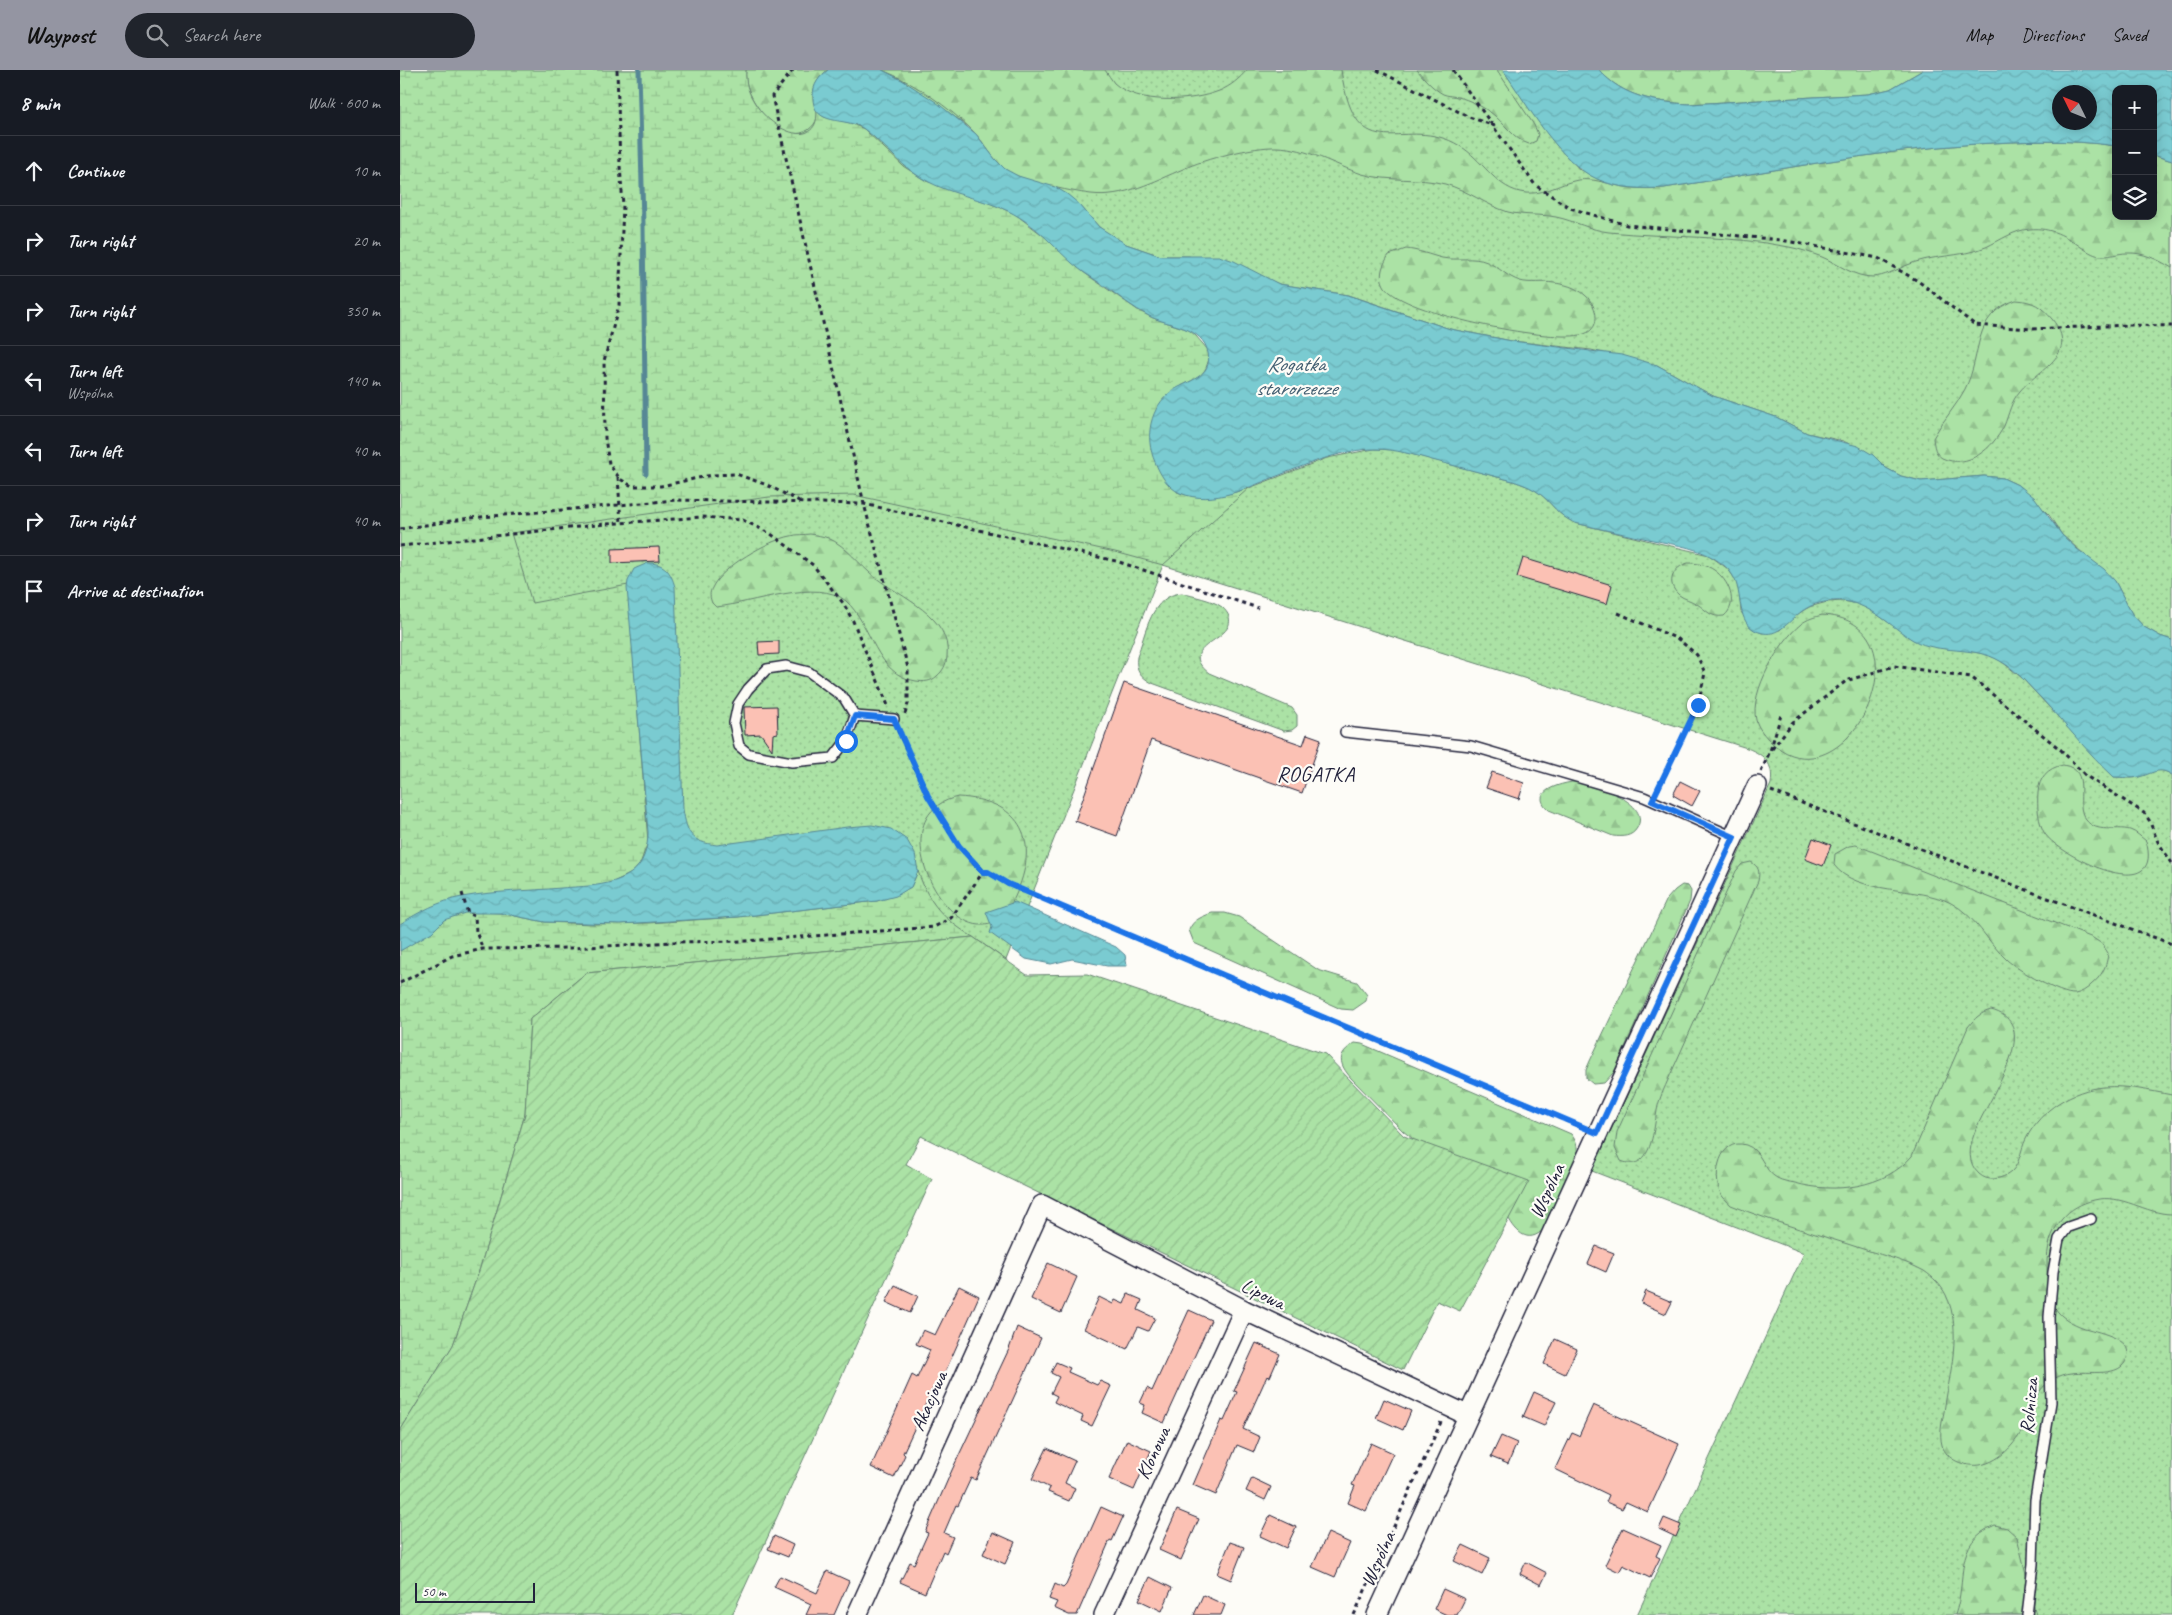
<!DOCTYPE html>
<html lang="en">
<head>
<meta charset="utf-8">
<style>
  :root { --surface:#171b24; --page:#20242c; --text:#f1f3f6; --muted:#9ea1a6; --line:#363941; --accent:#9495a2 }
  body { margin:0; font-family:Caveat,sans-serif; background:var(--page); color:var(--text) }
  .controls { position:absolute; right:15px; top:15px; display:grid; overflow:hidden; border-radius:10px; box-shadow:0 2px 12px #0003 }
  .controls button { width:45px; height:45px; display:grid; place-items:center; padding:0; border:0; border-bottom:1px solid var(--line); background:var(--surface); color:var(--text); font:25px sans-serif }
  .compass { position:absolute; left:1652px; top:15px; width:45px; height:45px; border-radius:50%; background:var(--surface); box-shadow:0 2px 12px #0003; rotate:313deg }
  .scale { position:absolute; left:15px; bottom:12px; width:120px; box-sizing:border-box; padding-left:5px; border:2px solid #22223b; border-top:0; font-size:14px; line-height:18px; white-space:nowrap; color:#22223b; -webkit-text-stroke:4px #fdfcf7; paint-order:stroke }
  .stop { position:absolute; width:15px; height:15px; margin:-11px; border:4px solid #1a73e8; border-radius:50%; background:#fff }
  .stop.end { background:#1a73e8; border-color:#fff; box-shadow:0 1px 5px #0008 }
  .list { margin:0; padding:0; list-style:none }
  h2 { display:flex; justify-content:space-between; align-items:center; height:65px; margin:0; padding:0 20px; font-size:21px }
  h2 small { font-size:16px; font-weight:400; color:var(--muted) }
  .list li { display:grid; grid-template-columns:32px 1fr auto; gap:15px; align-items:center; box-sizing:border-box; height:70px; padding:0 20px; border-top:1px solid var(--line) }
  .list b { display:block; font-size:19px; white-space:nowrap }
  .list p { margin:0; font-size:16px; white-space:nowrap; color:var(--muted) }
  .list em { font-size:16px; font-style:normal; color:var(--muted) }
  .icon { flex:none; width:28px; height:28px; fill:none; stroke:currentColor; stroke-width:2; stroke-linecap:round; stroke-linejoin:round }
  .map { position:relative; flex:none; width:1772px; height:1545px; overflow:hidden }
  header { display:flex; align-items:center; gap:30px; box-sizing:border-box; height:70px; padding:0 25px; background:var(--accent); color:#111 }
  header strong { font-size:24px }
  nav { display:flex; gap:28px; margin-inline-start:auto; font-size:18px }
  .search { width:350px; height:45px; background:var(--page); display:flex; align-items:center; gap:12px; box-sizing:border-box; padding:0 18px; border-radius:28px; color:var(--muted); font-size:19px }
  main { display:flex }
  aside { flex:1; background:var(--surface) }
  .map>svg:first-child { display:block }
</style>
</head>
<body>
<header>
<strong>Waypost</strong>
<div class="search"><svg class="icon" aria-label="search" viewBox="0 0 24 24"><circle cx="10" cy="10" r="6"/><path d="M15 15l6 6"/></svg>Search here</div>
<nav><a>Map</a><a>Directions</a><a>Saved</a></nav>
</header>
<main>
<aside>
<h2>8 min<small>Walk · 600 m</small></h2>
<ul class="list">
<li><svg class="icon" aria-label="ahead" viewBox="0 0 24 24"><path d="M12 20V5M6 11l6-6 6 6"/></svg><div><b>Continue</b></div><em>10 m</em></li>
<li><svg class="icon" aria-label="right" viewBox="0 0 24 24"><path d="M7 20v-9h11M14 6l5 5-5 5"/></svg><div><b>Turn right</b></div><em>20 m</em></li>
<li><svg class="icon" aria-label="right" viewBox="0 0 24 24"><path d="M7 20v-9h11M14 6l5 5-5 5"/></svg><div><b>Turn right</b></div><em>350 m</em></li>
<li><svg class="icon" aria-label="left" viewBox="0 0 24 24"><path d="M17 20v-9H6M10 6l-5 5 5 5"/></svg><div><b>Turn left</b><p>Wspólna</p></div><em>140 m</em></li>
<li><svg class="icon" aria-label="left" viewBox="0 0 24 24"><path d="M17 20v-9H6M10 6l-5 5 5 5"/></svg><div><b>Turn left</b></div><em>40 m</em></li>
<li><svg class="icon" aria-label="right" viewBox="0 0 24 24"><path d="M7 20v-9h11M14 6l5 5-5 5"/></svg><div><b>Turn right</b></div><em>40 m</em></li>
<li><svg class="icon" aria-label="arrive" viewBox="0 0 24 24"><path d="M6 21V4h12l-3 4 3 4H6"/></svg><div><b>Arrive at destination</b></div></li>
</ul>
</aside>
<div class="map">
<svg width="1772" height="1545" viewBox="0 0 1772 1545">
  <defs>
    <pattern id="grass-dots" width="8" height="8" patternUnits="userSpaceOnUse" patternTransform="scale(1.25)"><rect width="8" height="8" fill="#abe2a5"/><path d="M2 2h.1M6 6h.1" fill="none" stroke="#93c28f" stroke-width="1.8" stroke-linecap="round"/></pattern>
    <pattern id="forest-firs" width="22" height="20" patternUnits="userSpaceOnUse" patternTransform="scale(1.25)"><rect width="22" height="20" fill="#abe2a5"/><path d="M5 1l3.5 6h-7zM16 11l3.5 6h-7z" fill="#93c28f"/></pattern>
    <pattern id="wetland-marsh" width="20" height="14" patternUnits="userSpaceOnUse" patternTransform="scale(1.25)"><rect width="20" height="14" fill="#abe2a5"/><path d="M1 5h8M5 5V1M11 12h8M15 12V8" fill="none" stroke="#93c28f"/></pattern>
    <pattern id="garden-furrows" width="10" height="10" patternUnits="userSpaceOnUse" patternTransform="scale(1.25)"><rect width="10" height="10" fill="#abe2a5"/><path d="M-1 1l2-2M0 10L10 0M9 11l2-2" fill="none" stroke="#93c28f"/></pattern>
    <pattern id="water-waves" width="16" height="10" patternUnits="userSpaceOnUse" patternTransform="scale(1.25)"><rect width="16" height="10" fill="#7acbd1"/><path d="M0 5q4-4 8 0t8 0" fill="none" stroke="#69aeb4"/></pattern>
  </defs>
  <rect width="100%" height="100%" fill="#fdfcf7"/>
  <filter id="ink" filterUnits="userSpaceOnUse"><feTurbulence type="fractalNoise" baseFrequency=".02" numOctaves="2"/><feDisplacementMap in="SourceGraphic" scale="10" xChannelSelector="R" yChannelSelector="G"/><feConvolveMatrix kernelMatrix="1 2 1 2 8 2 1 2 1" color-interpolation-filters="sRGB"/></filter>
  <g filter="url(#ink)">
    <path fill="url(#grass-dots)" stroke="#668270" d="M0,0H428L421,5L849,418L927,388L974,379L996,380L1113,411C1122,414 1131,417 1139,423C1153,434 1157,445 1175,453L1309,485L1328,499L1335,509L1339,520L1341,542L1353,559L1362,563L1380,560L1393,547L1409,537L1427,532L1443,531L1458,534L1472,541L1514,570L1589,585L1601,591L1622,608L1714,707C1722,707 1731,709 1738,707C1753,703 1756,695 1772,705V1545H1237L1404,1183L1192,1101L1371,714C1374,694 1365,685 1347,678L763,495L606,890L573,867L80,1198Z
      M482,0H1103L1152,69L1180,100L1264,118L1501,81L1716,76V146H1753V85L1772,91V570L1760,566L1744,557L1732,544L1715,511L1662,465L1649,445L1620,416L1603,408L1584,406L1521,411L1501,406L1486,398L1473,385L1443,371L1407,363L1376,347L1313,326L1257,295L1191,280L1112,271L1050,259L949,225L879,214L863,207L789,186H761L726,174L713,167L699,157L679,134L502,10Z
      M782,523C794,527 811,529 822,537C825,540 828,543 829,547C836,571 774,576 809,603L892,638L897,645V656L892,660L884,661L752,613C741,607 735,600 737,587C746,563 751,525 782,523Z"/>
    <path fill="url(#forest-firs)" stroke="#668270" d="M346,0H428C418,7 410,20 414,33C416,38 418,42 417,48C416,53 412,57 408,60C389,72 367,52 357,36C350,26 344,12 346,0Z
      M482,0H705C708,4 711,9 714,13C738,35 791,32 819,21C831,16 839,9 847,0H941C957,106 1004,41 1060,76C1082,89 1094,116 1120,122C1142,127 1157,114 1178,110C1193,108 1205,113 1219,116C1234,119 1249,119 1264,118C1368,102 1471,81 1576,74C1623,71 1669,69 1716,76V146H1753V85L1772,91V198C1759,190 1743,182 1727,183C1718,183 1708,187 1700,186C1693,185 1686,180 1681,177C1666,166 1650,157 1630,159C1614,160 1601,170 1586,177C1560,188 1531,184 1505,196C1494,201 1485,206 1473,207C1453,207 1439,194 1422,187C1411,183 1400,179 1389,177C1330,165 1269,168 1209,162C1190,160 1175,151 1156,147C1140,144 1124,146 1108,142C1086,135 1067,120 1045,114C1018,107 989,112 962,104C934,95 908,78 877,77C853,76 805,89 783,99C755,111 723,128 691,124C668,121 623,112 605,99C592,89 585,73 574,62C549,37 515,13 482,0Z
      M1017,0H1097L1134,55L1138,64L1136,71L1129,74C1114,70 1104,52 1090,42C1081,36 1070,30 1058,27C1053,26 1048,26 1043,24C1032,18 1025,9 1017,0Z
      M1199,0H1523L1490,19L1468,24L1289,34C1255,32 1223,27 1199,0Z
      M1006,179C1018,180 1030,185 1042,188C1057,191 1073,186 1087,192C1099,197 1107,207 1120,211C1130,214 1143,211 1154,213C1164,214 1176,217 1185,225C1198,236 1203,261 1180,265C1147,272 1004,244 985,217C978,206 982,196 989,185Z
      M1616,230C1633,231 1641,236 1652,249C1681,285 1638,299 1620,321C1611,331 1609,344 1604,356C1593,378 1568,400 1542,388C1535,384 1534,376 1533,368C1542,351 1556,337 1565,319C1583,284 1571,245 1616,230Z
      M410,464C416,465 423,466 428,468C447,476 459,495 475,507C501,528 552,546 547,587C546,595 543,601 537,606C531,612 524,612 516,611C475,605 472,554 446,531C418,507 350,534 316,537L312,533C310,528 309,523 312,518C321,497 369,470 391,466C397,464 404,465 410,464Z
      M1288,493C1297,493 1307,495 1314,500C1329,510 1339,534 1324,546C1310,548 1307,540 1297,534C1291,530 1284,529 1279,525C1265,513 1273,497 1288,493Z
      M1422,545C1536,551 1447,742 1371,672C1365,666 1358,658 1356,650C1349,622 1380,571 1401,554C1407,549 1415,547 1422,545Z
      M1663,695C1694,700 1672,733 1686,750C1697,764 1715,756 1730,760C1736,762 1741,767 1746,771C1765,837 1662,788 1645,764C1638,753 1637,736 1638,723C1639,708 1647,698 1663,695Z
      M1180,711C1195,716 1252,732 1237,758C1232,767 1222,767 1213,766L1149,740C1126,720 1166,712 1180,711Z
      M558,727C618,730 641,766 617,822C613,832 605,847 595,852C545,877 478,743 558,727Z
      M1456,775L1693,868L1702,874L1708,883C1707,896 1702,906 1691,915C1687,919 1681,923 1675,924C1660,925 1618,900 1607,890C1587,872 1576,846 1551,833C1519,816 1456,825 1434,795L1435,784L1449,776Z
      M1351,792C1359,797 1360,801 1358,811L1268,1010C1265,1017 1261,1025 1259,1032C1253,1051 1255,1105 1221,1091L1215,1078L1217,1062L1336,801L1342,794Z
      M1282,815L1288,816L1291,821L1290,831L1214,1002L1204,1013L1193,1014L1186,1008V1000L1190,991L1267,829L1275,820Z
      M812,843H825L839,847L918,900L957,912L967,925L966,931L953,940L941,939L794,873L789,860C793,850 801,847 812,843Z
      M1591,940C1634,951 1607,997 1595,1022C1584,1045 1556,1083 1579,1104C1588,1112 1598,1109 1607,1105C1620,1098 1620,1080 1626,1069C1641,1039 1672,1020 1704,1017C1726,1015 1750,1021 1772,1025V1144C1745,1144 1722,1123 1694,1130C1682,1133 1670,1139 1662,1149C1650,1163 1647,1178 1647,1197C1647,1212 1648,1230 1658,1242C1664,1249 1674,1254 1682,1257C1695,1262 1734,1267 1727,1288C1721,1309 1688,1300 1672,1303C1660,1304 1647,1311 1640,1321C1633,1330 1631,1341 1627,1351C1618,1371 1602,1391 1580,1395C1565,1397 1546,1390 1542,1375C1539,1364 1542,1352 1544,1342C1549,1305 1563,1261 1546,1225C1541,1215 1533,1207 1524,1201C1506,1191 1485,1186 1466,1180C1421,1165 1375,1153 1331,1135C1328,1132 1323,1128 1321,1124C1312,1106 1319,1067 1346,1075C1362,1080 1363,1101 1377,1108C1382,1111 1390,1112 1395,1113C1434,1124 1485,1118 1512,1086L1568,957C1575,948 1580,943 1591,940Z
      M955,973L962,974L1171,1064C1178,1073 1178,1079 1176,1091L1145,1158C1127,1177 1114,1160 1106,1143L1003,1061L951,1008C939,994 936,984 955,973Z
      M1595,1455L1607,1458L1617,1467L1636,1545H1555C1568,1509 1552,1473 1595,1455Z"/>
    <path fill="url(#wetland-marsh)" stroke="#668270" d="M0,0H346C341,47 418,92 417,41L424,47L450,53L464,59L503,96L526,111L581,129L615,144L649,170L683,202L739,241L753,248L789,260L796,266L808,280L809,289L806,298L801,306L781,316L777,422C802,431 824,426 849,418L763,495L715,482L454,425L369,427L111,463L132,533L228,515L248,772L240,794L232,803L211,813L78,842L100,843L145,852L193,854L249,853L338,847L477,831L511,817L518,801C529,835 544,849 573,867L186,903L130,949L125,1044L80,1198L53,1275L0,1361Z"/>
    <path fill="url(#garden-furrows)" stroke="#668270" d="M573,867L627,905L687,904L925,984L1004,1066L1129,1111L1060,1241L1037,1231L1003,1300L521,1066L506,1094L532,1109L332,1545H0V1361L53,1275L80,1198L125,1044L130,949L186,903Z"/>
    <path fill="url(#water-waves)" stroke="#578795" fill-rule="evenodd" d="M428,0H482L502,10L536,32L576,64L595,89L605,99L618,106L655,117L667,124L679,134L699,157L726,174L761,186H819L834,191L879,214L948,225L1050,259L1112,271L1222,285L1257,295L1313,326L1376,347L1407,363L1458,376L1473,385L1486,398L1501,406L1521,411L1584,406L1603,408L1620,416L1635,428L1662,465L1677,479L1704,499L1715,511L1732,544L1744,557L1760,566L1772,570V705C1759,696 1752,704 1739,707C1731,709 1722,707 1714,707C1688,683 1666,655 1642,629C1629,616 1617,600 1600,591C1573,575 1540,585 1513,570C1490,556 1472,535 1444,531C1433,530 1417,532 1407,538C1393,545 1381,567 1363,563C1336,558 1343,528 1335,510C1332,503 1327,497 1321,493C1302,478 1276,475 1253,470C1227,465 1201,459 1175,453C1157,445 1153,434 1139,423C1131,417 1122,414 1113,411C1086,404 1059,397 1032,390C1014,385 995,379 976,379C944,379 910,393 880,405C850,416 814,437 780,423C767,417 760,404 755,392C744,367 750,337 772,321C787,311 813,307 808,283C803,256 768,256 749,246C733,238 720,227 706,217C694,209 682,202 672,193C656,179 643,163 625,151C596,130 560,128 529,112C502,99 487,76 464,59C447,46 412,58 413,26C413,14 419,7 428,0Z
      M1103,0H1199C1223,27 1255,32 1289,34L1468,24L1490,19L1523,0H1772V91L1753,85V19H1716V76C1669,69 1623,71 1576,74C1471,81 1368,102 1264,118C1242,119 1218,119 1197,109C1159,92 1127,34 1103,0ZM1690,22V52H1660V22Z
      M248,493C265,493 271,502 275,517L283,739C287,764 291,772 317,775L447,757L472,755L491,759L507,770L515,784L518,801L511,817L496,826L477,831L338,847L221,854L145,852L100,843H65L44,850L32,862L0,881V854C19,842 39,831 62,827C95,821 128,821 161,818C184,816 211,817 231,803C244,794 248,777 248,762L227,518L228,511L234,499Z
      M615,832L716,877L725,885L727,896H707L672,889L651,894L626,889L590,863L592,857L586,842Z"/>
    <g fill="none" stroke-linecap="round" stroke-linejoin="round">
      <path stroke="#578795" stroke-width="5" d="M239,0L243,154L246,404"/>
    </g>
    <path fill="#fbc1b4" stroke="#22223b" d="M259,477L260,491L212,493V479Z
      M1123,488L1212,515L1207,534L1117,507Z
      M379,571V584L359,585L358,572Z
      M724,613L903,675L907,664L921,669L902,723L751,670L717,766L675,751Z
      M377,636L378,663L373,664L372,680L361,664L345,665L344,637Z
      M1092,702L1124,713L1119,729L1086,718Z
      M1280,711L1300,721L1292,736L1273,725Z
      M1413,768L1431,775L1423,796L1405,789Z
      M1196,1176L1214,1183L1206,1202L1188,1194Z
      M648,1193L677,1207L661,1243L631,1229Z
      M495,1215L518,1226L510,1243L486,1232Z
      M559,1216L579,1226L538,1318L534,1316L503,1383L505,1385L494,1408L471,1397L512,1305L517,1308L530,1280L516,1274L523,1260L535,1265Z
      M1246,1221L1272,1232L1266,1244L1241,1233Z
      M728,1224L742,1230L738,1240L755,1248L748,1261L738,1257L727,1279L684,1259L699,1227L713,1234L715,1230L724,1234Z
      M789,1240L811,1250L764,1353L742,1343L745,1335L740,1333L747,1318L752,1321Z
      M617,1257L641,1268L576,1410L571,1408L558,1436L556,1435L544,1463L553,1467L546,1483L543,1481L525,1523L500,1512L510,1492L514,1494L528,1463L525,1462L552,1400L609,1279Z
      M1155,1269L1177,1279L1165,1304L1144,1294Z
      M856,1273L880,1284L870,1307L867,1306L843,1359L860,1367L854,1382L837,1375L816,1425L793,1415L821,1350L824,1351L837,1322L834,1321Z
      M656,1292L670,1298L668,1302L697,1315L700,1311L711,1316L692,1356L681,1351L683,1346L654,1332L657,1326L651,1323L659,1307L651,1303Z
      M1134,1322L1156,1332L1144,1356L1123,1347Z
      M984,1329L1011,1341L1003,1360L976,1348Z
      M1193,1335L1279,1374L1248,1442L1226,1432L1222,1439L1206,1432L1209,1425L1155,1399L1172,1363L1179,1366Z
      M1101,1366L1117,1373L1108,1394L1091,1387Z
      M727,1370L751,1381L734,1420L709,1409Z
      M971,1373L993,1383L966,1441L948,1433L955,1416L952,1415Z
      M647,1378L675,1391L665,1413L675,1418L669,1431L648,1422L650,1418L632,1409Z
      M852,1408L871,1417L865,1430L846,1421Z
      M701,1437L723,1447L712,1471L710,1470L677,1545H669L654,1538L657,1532L649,1529L655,1514L663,1518L666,1515Z
      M777,1440L799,1449L781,1490L759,1480Z
      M870,1445L896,1457L886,1478L860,1466Z
      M1264,1448L1281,1455L1276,1467L1259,1459Z
      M1223,1458L1261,1475L1256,1486L1260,1488L1250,1508L1223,1495L1219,1502L1205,1495Z
      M593,1462L615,1472L605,1494L583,1484Z
      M928,1463L950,1473L935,1507L912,1497Z
      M374,1466L393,1475L388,1487L368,1479Z
      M830,1472L844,1477L831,1510L817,1504Z
      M1063,1475L1090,1488L1082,1505L1054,1491Z
      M1126,1492L1147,1503L1141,1515L1120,1504Z
      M427,1501L449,1511L434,1545H406L411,1534L374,1517L380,1506L417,1523Z
      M750,1507L772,1518L762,1541L739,1530Z
      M1043,1519L1065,1529L1057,1545H1047L1034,1539Z
      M803,1525L825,1535L821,1545H794Z"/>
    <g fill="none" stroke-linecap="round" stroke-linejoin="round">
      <defs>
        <path id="service" d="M455,646L446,671L433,688L392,692L349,684L339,676L334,653L338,634L348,619L367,599L386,596L409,602L444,628L455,646L494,649
          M945,662L1071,676L1244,727L1334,767
          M1627,1545L1633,1494L1635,1430L1651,1332L1649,1247L1653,1202L1659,1169L1668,1157L1691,1149"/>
        <path id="minor" d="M457,1545L642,1135L844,1240L1067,1345
          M704,1545L844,1240
          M977,1545L1357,716"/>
      </defs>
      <use href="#service" stroke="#22223b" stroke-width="12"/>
      <use href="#minor" stroke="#22223b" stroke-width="22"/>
      <path stroke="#22223b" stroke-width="3" stroke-dasharray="4 4" stroke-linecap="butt" d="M217,0L220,96L223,135L219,235L204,291L205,368L209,394L220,409L232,416H261L312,405L336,404L367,415L401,432
        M393,0L372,26L464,434L508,598V634L505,644
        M977,0L1069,47L1095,56
        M1053,0L1135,115L1170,138L1227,155L1381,170L1478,188L1518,211L1575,255L1631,259L1729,255L1772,256
        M218,407L221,453
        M0,459L70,448L276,430L464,434L716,491L858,538
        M0,476L206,454L302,447L343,450L371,464L413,495L443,533L453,551L489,638
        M1218,543L1278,569L1297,585L1305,603L1298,635L1257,721
        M498,660L528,726L559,776L583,802H588L608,814L1182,1057
        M1372,679L1393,652L1446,611L1494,596L1571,607L1661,680L1686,706L1744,743L1749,750L1758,772L1772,793
        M1361,702L1370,681L1381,645
        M1371,721L1637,824L1772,874
        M62,823L68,844L75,846L76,862L83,879
        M0,913L52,886L83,879L173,878L273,872L346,871L534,857L551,848L583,802
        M954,1545L1041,1352"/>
      <use href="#service" stroke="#fdfcf7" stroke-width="9"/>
      <use href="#minor" stroke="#fdfcf7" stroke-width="19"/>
    </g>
  </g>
  <g fill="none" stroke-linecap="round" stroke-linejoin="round" filter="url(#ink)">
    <path stroke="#1a73e8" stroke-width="6" d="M446,671L455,646L494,649L528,726L559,776L583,802H588L608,814L1197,1063L1334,767L1252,731L1298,635"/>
  </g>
  <g text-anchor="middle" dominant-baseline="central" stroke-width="4.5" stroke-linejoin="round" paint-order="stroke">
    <g font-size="20" fill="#22223b" stroke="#fdfcf7">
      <text transform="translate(1147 1121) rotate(-65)">Wspólna</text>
      <text transform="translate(863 1224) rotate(26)">Lipowa</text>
      <text transform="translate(529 1331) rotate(-66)">Akacjowa</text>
      <text transform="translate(1629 1336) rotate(-85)">Rolnicza</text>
      <text transform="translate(753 1383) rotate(-65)">Klonowa</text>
      <text transform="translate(978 1489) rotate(-66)">Wspólna</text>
    </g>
    <g font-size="21" font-style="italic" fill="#415d70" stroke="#fdfcf7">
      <text x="896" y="294">Rogatka<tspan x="896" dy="24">starorzecze</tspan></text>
    </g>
    <g font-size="21" letter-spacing="1" fill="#22223b" stroke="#fdfcf7">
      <text x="916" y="704">ROGATKA</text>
    </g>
  </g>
</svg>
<div class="controls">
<button>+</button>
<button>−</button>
<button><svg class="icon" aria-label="layers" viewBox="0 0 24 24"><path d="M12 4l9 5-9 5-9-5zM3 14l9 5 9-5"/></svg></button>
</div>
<svg class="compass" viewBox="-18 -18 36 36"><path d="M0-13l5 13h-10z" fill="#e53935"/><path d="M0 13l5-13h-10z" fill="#9ea1a6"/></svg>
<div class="scale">50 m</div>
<div class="stop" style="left:446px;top:671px"></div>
<div class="stop end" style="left:1298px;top:635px"></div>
</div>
</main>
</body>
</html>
